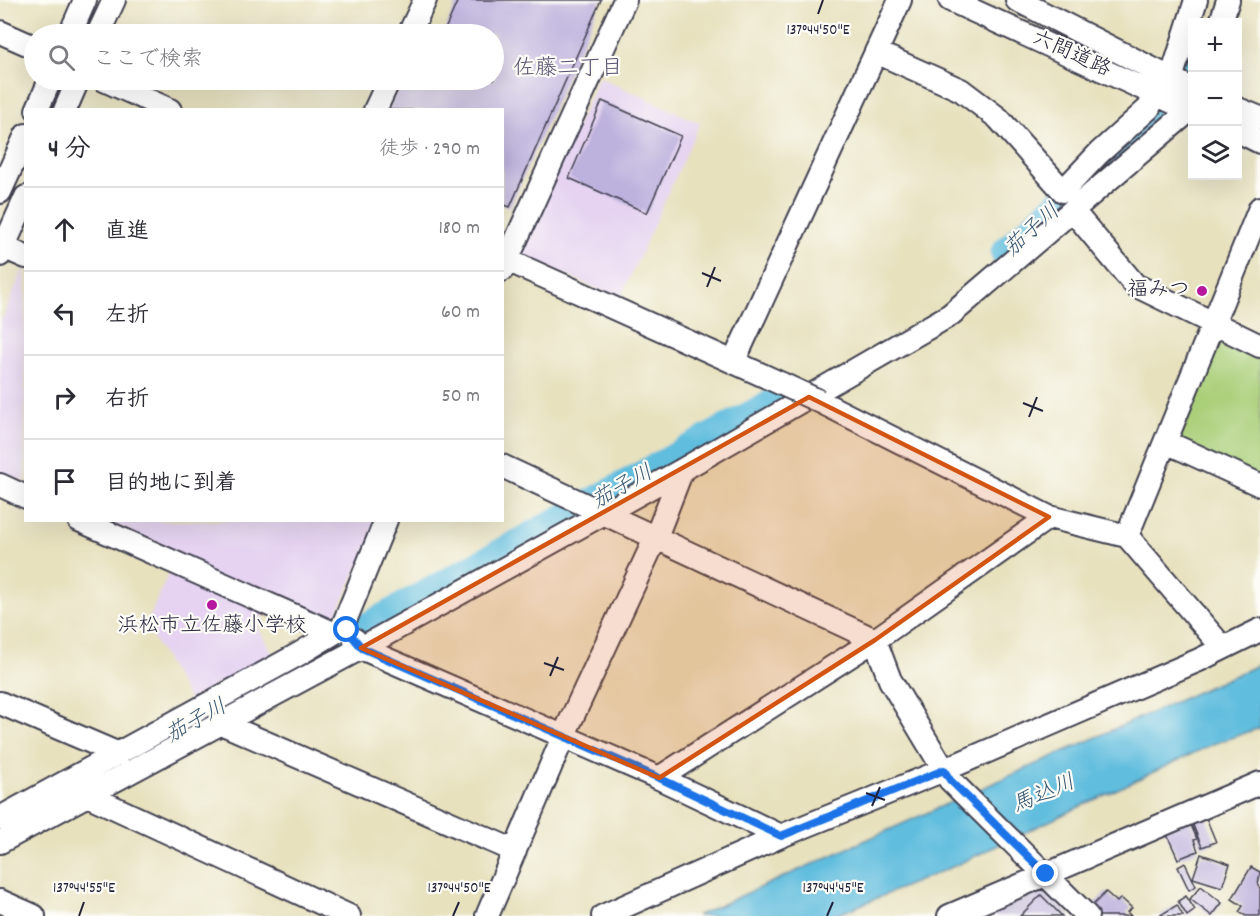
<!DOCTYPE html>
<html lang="ja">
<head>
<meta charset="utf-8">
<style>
  :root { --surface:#fff; --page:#f7f7f7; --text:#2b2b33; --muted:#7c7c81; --line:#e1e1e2 }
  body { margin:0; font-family:Dekko,"Klee One",sans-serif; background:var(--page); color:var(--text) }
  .controls { position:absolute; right:18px; top:18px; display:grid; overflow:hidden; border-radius:0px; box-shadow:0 6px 24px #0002 }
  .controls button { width:54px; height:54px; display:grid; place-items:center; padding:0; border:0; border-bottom:2px solid var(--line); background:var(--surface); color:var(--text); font:30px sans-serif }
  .stop { position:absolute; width:18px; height:18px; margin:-14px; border:4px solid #1a73e8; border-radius:50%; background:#fff }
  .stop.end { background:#1a73e8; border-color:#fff; box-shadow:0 2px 6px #0008 }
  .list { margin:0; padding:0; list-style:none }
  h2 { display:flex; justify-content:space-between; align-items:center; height:78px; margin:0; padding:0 24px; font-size:26px }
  h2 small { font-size:20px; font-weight:400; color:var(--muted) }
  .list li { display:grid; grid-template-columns:39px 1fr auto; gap:18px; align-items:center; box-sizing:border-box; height:84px; padding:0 24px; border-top:2px solid var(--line) }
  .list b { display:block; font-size:22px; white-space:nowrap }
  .list em { font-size:20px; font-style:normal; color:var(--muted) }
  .icon { flex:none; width:33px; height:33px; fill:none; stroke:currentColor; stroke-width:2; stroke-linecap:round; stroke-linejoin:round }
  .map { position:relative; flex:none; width:1260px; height:916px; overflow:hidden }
  .search { position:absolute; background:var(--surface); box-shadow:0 6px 24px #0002; left:24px; top:24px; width:480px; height:66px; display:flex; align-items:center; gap:15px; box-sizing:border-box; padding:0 21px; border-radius:33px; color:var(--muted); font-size:22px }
  .panel { position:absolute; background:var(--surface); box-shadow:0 6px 24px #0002; left:24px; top:108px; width:480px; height:414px; border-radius:0px }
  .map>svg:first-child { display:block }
</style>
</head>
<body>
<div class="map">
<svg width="1260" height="916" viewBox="0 0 1260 916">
  <rect width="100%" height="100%" fill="#fdfcf7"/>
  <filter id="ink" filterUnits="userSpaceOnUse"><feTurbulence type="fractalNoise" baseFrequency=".0167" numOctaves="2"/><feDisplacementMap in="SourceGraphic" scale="12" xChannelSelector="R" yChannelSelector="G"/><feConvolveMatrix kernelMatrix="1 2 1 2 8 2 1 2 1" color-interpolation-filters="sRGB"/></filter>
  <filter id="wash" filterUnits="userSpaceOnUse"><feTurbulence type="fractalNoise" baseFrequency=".008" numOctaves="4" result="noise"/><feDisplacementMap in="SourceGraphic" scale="24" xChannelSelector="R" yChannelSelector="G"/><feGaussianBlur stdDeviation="1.35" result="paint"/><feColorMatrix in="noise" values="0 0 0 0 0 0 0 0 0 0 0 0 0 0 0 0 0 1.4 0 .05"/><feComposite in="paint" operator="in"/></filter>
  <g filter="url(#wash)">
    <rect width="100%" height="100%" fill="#e7e1be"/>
    <path fill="#e5d3f1" d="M599,77L700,123L620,299L519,254Z
      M25,265V483L0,471V324Z
      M107,521H379L337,613L319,619L272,597L258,628L273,654L189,700L146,626L177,553Z"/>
    <path fill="#c7c0d9" d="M1046,889L1071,916H982Z"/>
    <path fill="#aacf79" stroke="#66785a" stroke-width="1.5" d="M1220,340L1260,360V481L1178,444Z"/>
    <path fill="#60bdde" stroke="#41708c" stroke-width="1.5" d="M1260,664V728L1213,744L952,867L834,916H696Z"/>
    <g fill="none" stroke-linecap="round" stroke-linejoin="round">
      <path stroke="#60bdde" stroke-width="33" d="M1007,253L1170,107L1188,72
        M278,678L790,396"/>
    </g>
    <g id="blocks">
      <path fill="#bdb1dd" d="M458,0H601L510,207L502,204V110H388L402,80L421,84L423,80H494V34H443Z
        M602,101L681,136L647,213L569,178Z
        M1204,813L1216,842L1202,847L1190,818Z
        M1188,818L1197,839L1194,840L1198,851L1178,859L1164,828Z
        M1201,854L1230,864L1222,887L1193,878Z
        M1185,863L1196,886L1189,890L1178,867Z
        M1251,867L1260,872L1258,886L1260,888V916H1246L1239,912L1243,906L1232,899Z
        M1201,886L1222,903L1212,916L1190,899Z
        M1106,892L1117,902L1121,898L1132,908L1127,912L1131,916H1098L1090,908Z
        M1041,895L1062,916H1020Z
        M1186,896L1195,910L1187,916L1178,901Z
        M1177,905L1183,916H1159Z"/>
    </g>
  </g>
  <g filter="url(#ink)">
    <use href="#blocks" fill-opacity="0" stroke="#403f4f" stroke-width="1.5"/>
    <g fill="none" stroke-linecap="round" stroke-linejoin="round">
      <defs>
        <path id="minor" d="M950,0L1192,111
          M1017,0L1192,89
          M1221,22L1228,0
          M0,32L34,47
          M70,34L85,0
          M98,34L114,0
          M409,34L425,0
          M876,52L961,90L998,118L1063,191L1099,153L1149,108L1155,94
          M1171,79L1196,0
          M104,80L170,110
          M1238,109L1260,118
          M37,110L50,80
          M65,110L78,80
          M375,110L389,80
          M1238,131L1260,142
          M0,192L26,135
          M1073,211L1135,285L1260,346
          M3,247L26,257
          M0,255L26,197
          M502,258L507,260L625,0
          M502,270L507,260L782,384
          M734,361L900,0
          M819,401L1049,517L1127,536
          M1166,442L1260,485
          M502,466L875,640L890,680L950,780L1087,916
          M0,485L26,497
          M79,520L333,633
          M355,640L361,648L659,778L781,836
          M1223,648L1127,536L1260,208
          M0,703L119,754
          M223,724L515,851
          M659,778L875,640L1049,517
          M87,795L349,916
          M0,818L299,654L342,628L386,520
          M0,842L361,648L682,470L950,315L1190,110
          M0,901L34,916
          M487,916L563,737L656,537L682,470
          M603,916L781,836L944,770L1199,660L1260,630
          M949,916L1260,783"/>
      </defs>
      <use href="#minor" stroke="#403f4f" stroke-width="26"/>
      <use href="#minor" stroke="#fff" stroke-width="22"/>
      <defs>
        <path id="minor-bridge" d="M782,384L819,401"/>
      </defs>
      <use href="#minor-bridge" stroke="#403f4f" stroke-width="26" stroke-linecap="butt"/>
      <use href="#minor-bridge" stroke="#fff" stroke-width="22"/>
    </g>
  </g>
  <g fill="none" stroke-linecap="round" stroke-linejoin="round" filter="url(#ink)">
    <path stroke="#1a73e8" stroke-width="8" d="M347,630L362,648L659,778L781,836L944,770L950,780L1046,874"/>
  </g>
  <path fill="#d45411" fill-opacity="0.2" stroke="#d45411" stroke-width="4.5" stroke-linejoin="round" d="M809,397L1049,517L875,640L659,778L361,648Z"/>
  <path fill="none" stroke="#22223b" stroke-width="2" d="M818,14L823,0M702,273L721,281M707,287L715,267M1023,403L1043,411M1029,417L1037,397M544,663L564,670M550,676L558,657M866,793L885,800M872,806L880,787M79,916L84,902M453,916L459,902M827,916L833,902"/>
  <g fill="#b5179e" stroke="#fdfcf7" stroke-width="2">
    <circle cx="1202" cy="291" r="6"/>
    <circle cx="212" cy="605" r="6"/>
  </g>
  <g text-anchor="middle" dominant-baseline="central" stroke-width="4.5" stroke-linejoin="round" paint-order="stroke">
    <g font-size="21" fill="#22223b" stroke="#fdfcf7">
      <text transform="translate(1071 55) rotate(24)">六間道路</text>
    </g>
    <g font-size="21" fill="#22223b" stroke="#fdfcf7" text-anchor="end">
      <text x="1190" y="291">福みつ</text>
      <text x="212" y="627" text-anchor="middle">浜松市立佐藤小学校</text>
    </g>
    <g font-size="22" fill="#585474" stroke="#fdfcf7">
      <text x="568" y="69">佐藤二丁目</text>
    </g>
    <g font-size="22" font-style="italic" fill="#385874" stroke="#fdfcf7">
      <text transform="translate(1033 231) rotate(-42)">茄子川</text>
      <text transform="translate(623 488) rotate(-29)">茄子川</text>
      <text transform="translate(197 722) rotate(-29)">茄子川</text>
      <text transform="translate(1044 795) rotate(-23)">馬込川</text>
    </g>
  </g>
  <g font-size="15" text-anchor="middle" fill="#22223b" stroke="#fdfcf7" stroke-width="4.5" stroke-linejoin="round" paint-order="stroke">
    <text x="818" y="34">137°44'50"E</text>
    <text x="84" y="892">137°44'55"E</text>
    <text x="459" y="892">137°44'50"E</text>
    <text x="833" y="892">137°44'45"E</text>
  </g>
</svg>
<div class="controls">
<button>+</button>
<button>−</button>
<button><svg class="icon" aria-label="layers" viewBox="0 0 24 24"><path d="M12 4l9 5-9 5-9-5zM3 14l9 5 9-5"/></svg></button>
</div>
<div class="stop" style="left:347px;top:630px"></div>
<div class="stop end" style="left:1046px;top:874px"></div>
<div class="search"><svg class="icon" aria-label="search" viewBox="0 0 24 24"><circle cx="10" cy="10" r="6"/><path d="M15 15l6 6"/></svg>ここで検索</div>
<section class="panel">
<h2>4 分<small>徒歩 · 290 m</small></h2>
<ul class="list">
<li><svg class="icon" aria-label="ahead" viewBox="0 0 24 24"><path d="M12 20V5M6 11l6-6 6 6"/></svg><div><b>直進</b></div><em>180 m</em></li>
<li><svg class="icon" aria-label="left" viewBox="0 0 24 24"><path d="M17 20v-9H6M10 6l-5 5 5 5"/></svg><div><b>左折</b></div><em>60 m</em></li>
<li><svg class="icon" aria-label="right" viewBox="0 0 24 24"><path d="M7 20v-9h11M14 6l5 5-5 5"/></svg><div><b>右折</b></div><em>50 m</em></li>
<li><svg class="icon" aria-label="arrive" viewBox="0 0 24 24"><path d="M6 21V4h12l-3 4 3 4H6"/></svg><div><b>目的地に到着</b></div></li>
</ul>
</section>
</div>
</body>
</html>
